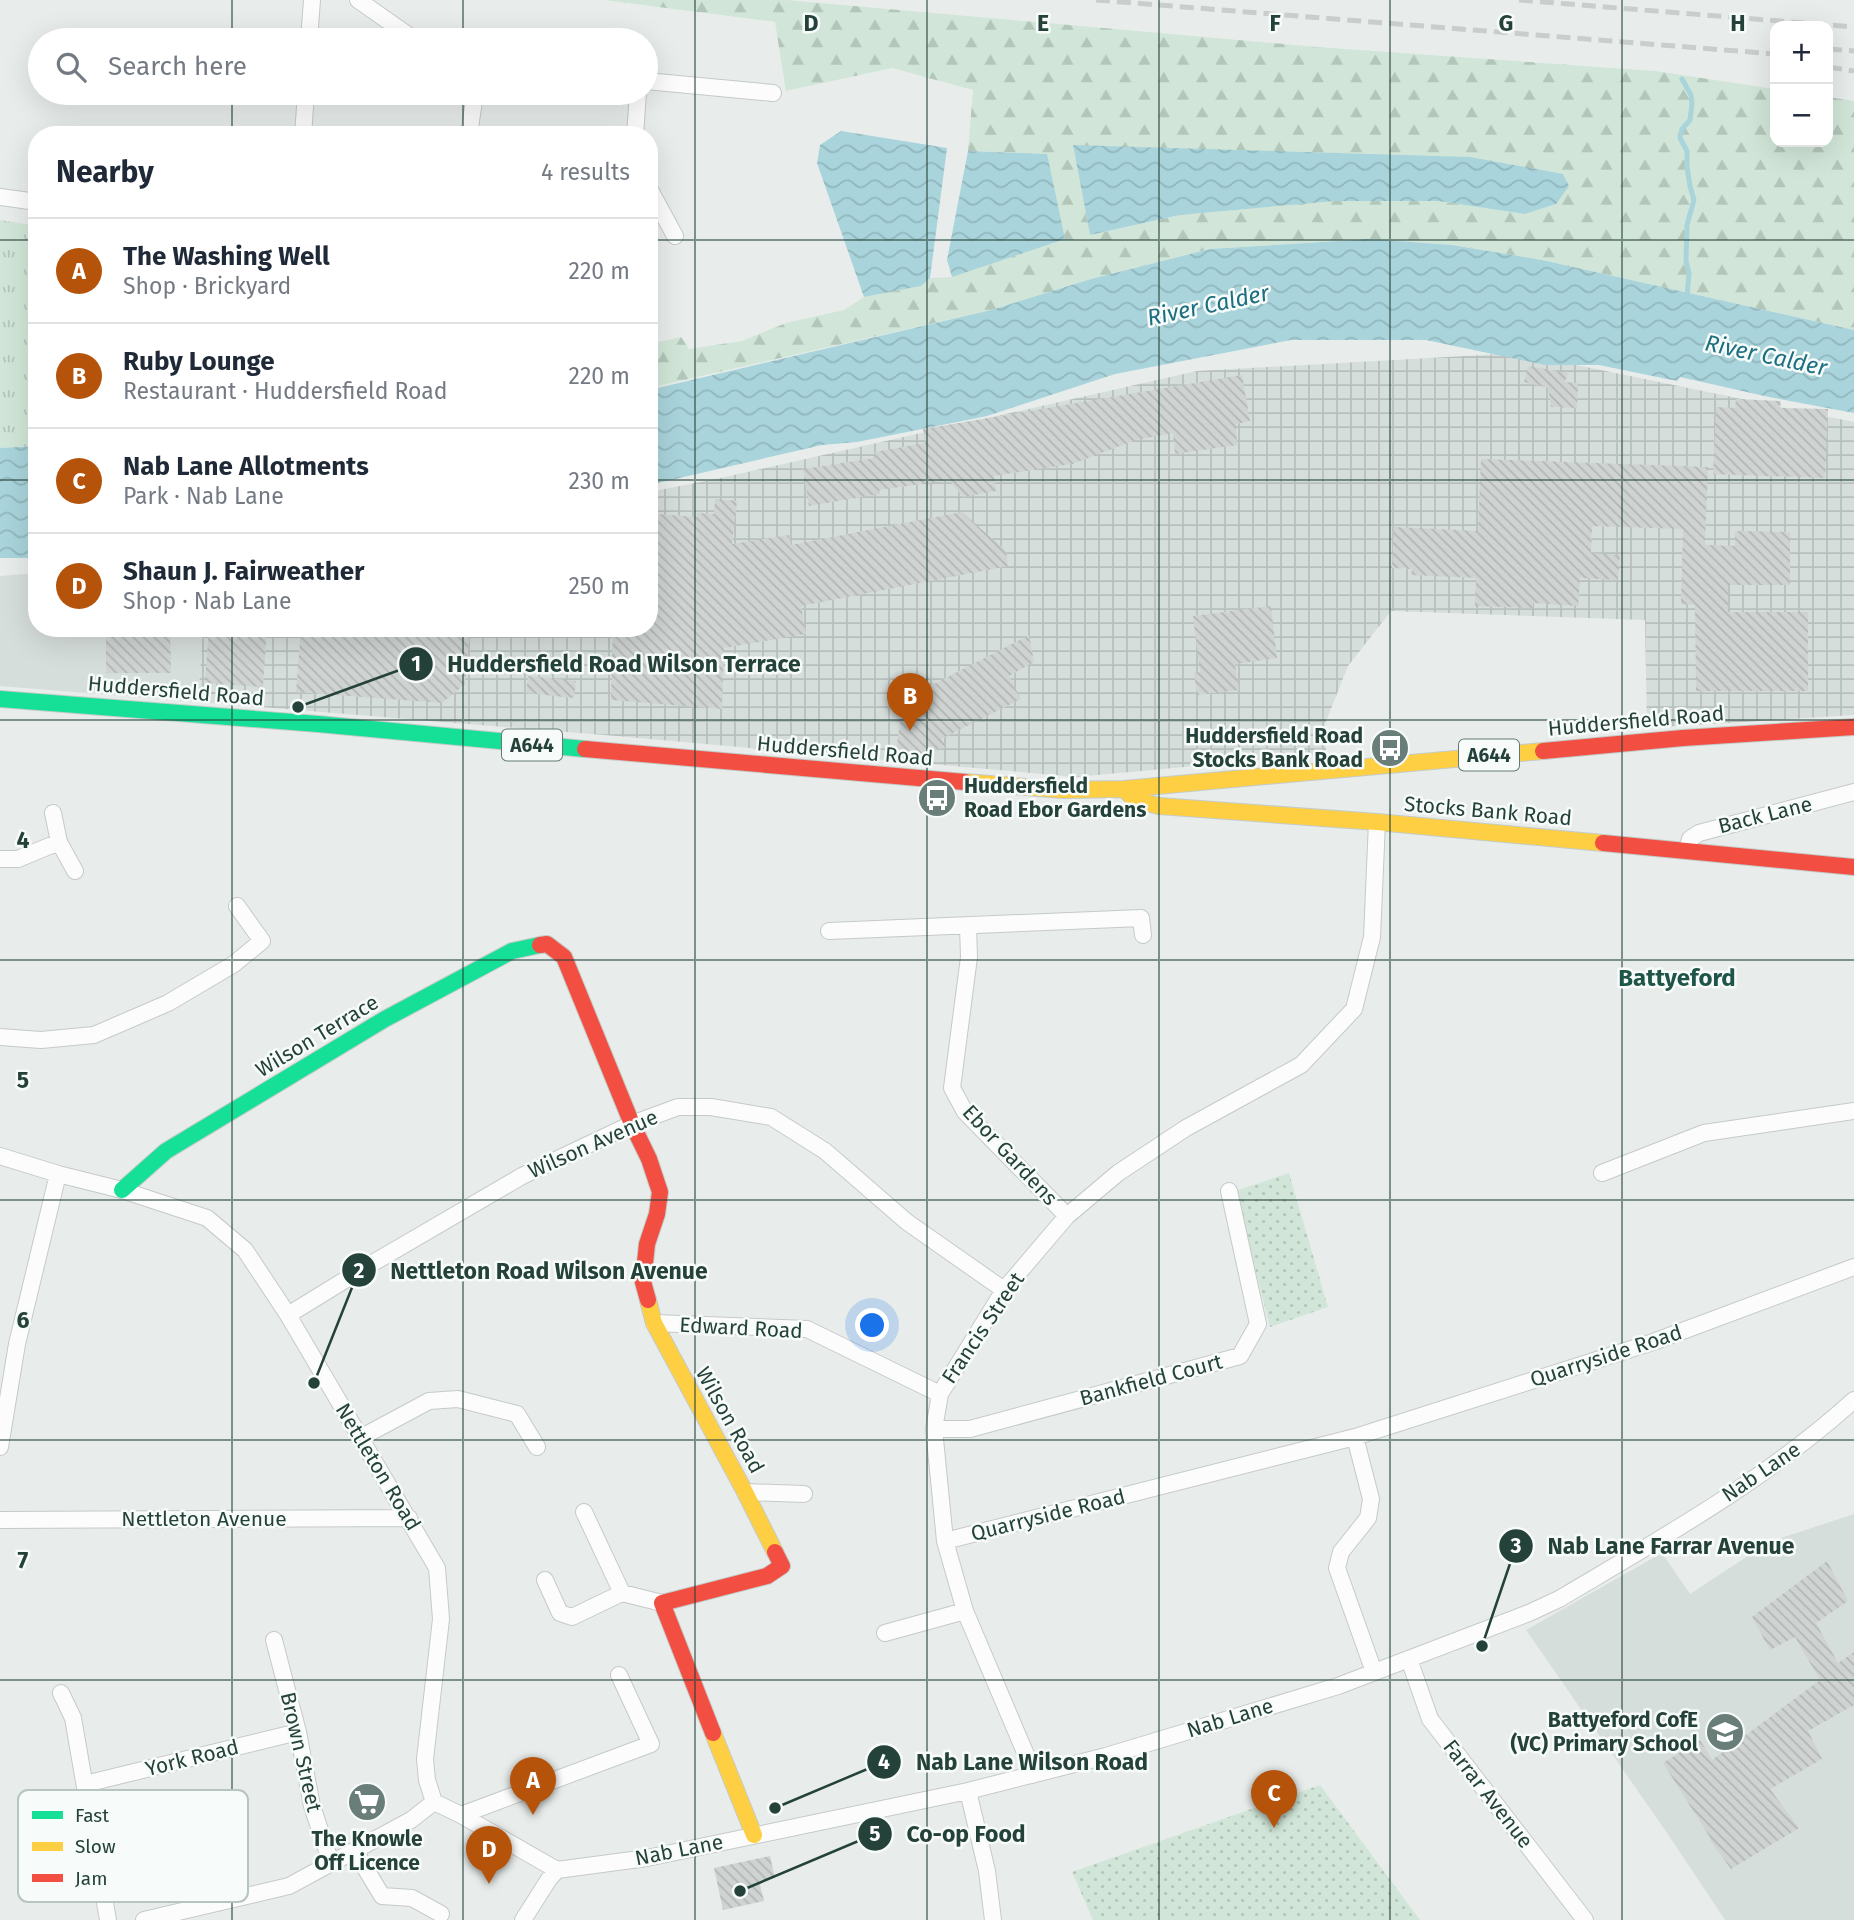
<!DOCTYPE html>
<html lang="en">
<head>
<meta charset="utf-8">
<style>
  :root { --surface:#fff; --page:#f2f2f3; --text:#1f2937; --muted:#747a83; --line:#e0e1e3; --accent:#b45309 }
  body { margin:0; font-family:"Fira Sans",sans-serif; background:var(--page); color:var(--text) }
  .controls { position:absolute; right:21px; top:21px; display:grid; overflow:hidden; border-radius:14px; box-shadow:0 7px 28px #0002 }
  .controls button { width:63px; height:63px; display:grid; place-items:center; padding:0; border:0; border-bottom:2px solid var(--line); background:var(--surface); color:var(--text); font:35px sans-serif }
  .you { position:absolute; left:873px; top:1326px; width:24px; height:24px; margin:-18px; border:5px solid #fff; border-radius:50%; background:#1a73e8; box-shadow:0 0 0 10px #1a73e833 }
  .badge { display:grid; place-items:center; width:46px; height:46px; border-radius:50%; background:var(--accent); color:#fff; font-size:23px; font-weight:700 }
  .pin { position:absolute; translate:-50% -58px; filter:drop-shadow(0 2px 4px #0008) }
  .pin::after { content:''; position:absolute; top:37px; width:24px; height:21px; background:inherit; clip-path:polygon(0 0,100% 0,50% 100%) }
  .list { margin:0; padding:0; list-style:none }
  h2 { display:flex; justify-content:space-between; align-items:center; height:91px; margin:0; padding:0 28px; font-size:30px }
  h2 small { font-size:23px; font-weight:400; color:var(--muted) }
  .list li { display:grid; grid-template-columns:46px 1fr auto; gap:21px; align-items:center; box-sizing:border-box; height:105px; padding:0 28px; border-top:2px solid var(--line) }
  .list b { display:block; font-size:26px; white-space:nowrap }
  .list p { margin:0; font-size:23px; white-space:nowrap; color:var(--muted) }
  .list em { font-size:23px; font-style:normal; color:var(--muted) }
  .icon { flex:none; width:38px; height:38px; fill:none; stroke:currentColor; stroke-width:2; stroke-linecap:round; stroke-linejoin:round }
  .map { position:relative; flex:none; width:1854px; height:1920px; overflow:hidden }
  .search { position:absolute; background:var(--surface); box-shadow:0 7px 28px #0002; left:28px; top:28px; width:630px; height:77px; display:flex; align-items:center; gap:18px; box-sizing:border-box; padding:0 24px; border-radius:38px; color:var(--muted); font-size:26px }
  .panel { position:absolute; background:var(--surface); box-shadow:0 7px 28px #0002; left:28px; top:126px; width:630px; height:511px; border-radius:28px }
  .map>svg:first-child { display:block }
</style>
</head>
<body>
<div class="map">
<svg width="1854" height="1920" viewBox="0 0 1854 1920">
  <defs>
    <pattern id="industrial-grid" width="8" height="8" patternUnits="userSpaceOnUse" patternTransform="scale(1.75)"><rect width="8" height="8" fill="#d6dedb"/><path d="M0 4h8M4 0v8" fill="none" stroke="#b8c0bd"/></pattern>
    <pattern id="grass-tufts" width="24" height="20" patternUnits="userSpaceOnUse" patternTransform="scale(1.75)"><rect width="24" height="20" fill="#d1e6d8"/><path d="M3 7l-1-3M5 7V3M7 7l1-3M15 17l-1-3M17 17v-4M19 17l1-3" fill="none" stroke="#b3c6ba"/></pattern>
    <pattern id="forest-firs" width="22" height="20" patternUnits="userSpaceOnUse" patternTransform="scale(1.75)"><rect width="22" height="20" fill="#d1e6d8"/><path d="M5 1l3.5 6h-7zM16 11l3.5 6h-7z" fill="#b3c6ba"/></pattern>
    <pattern id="garden-dots" width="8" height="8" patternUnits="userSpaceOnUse" patternTransform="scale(1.75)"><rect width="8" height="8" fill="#d1e6d8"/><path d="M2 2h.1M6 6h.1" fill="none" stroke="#b3c6ba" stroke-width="1.8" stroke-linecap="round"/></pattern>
    <pattern id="water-waves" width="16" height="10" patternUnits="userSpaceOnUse" patternTransform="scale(1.75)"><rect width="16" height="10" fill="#a9d4db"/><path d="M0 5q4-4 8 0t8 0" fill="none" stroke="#91b7bd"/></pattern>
    <pattern id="building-back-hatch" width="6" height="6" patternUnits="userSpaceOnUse" patternTransform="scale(1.75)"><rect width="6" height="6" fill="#cfd4d2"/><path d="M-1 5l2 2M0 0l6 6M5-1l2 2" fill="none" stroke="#b2b7b5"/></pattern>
  </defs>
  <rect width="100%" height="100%" fill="#e8edeb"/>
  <path fill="#d6dedb" d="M37,573V628H203L198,702L0,686V576Z
    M1854,1514V1920H1725L1667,1833L1526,1630L1662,1553L1690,1594L1769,1542Z"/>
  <path fill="url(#industrial-grid)" d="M1518,353L1854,422V715L1647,728L1645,620L1391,611L1348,666L1325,724L1326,754L1076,777L616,736L198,702L203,628H649V492L716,479L1197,371Z"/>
  <path fill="url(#grass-tufts)" d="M0,220L37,226V446L0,448Z"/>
  <path fill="url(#forest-firs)" fill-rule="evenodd" d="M604,0H786L1317,47L1655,71L1775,89V142H1828V97L1854,101V330L1542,260L1452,245L1371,239L1210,249L1091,279L991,310L649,388V344L681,337L689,349L742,341L786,323L844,310L864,297L921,286L930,278L952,277L1047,154L968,151L973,90L892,68L786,91L775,22ZM1073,145L1556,204L1525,214L1438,201H1335L1180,215L1090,235Z"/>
  <path fill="url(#garden-dots)" d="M1289,1173L1328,1307L1270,1327L1235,1191Z
    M1320,1785L1420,1920H1093L1072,1872Z"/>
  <path fill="url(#water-waves)" d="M841,131L947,148L930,278L921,286L864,297L817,163L820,145Z
    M1073,145L1470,157L1563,174L1569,186L1556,204L1525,214L1438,201H1335L1180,215L1090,235Z
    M968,151L1047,154L1065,239L952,277L947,260Z
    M1371,239L1452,245L1542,260L1854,330V413L1769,397L1680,377L1677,381L1599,365H1545L1426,340H1291L1115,374L987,416L857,442L822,445L649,485V390L991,310L1091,279L1210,249Z
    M37,446V558H0V448Z"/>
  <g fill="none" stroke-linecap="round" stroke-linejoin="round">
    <path stroke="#a9d4db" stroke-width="5" d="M1682,79L1691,95L1692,104L1690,120L1682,129L1680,138L1687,151V167L1690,186L1694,200L1687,225L1686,261L1689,273L1687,297"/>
  </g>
  <path fill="url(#building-back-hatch)" d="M1528,366L1568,373L1565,382L1578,383L1577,408L1551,407L1548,388L1524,382Z
    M1242,375L1250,421L1236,424L1237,445L1175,454L1173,433L1136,440L1072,464L994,476L996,491L963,497L949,480L879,490L880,494L809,506L803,469L875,458V452L925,443L923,429Z
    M1736,399L1781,401L1780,408L1828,409L1825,478L1713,474L1716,407L1735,408Z
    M1481,459L1708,467L1705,545L1735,546V531L1790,532V585H1728V612H1808V691H1696L1695,605L1681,604L1683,529L1592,526L1591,553L1620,555L1618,580L1580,578L1578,606L1533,603V608L1475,606L1476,578L1411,575L1412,569L1392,568L1394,527L1478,531Z
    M715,499L737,501L732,544L789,535L791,545L962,512L1006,551L1008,566L801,606L806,634L724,648L722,709L611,700L613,628H649V529L656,530V514L697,517V513L714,514Z
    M1271,606L1277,658L1235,664L1239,690L1197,695L1194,673L1200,672L1193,616Z
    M106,628H170L171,673H106Z
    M209,628H267L263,687L205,683Z
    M301,628H470L465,684L442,703L296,692Z
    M1029,635L1034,662L1009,676L1021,699L941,739L946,746L934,752L933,762L895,759L901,714L895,704Z
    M528,676L576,681L574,698L526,693Z
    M1827,1561L1848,1601L1816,1623L1838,1663L1854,1652V1705L1808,1731L1822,1759L1770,1789L1799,1828L1731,1869L1710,1840L1711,1839L1663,1763L1700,1740L1712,1760L1820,1680L1795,1637L1770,1650L1752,1617Z
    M770,1856L775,1878L759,1881L764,1901L723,1910L714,1868Z"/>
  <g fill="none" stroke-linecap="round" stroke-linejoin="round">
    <defs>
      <path id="street" d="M358,0L415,40
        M309,40L312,0
        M646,81L773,93
        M303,135L306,93
        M469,135L475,93
        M635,135L638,93
        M649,188L675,236
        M0,197L37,202
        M59,842L75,871
        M1687,851L1690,839L1699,833L1854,792
        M0,859H18L59,842L53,813
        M968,926L969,957L952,1088L965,1112L1067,1216
        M829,931L1141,918L1143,935
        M0,1037L41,1040L94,1035L168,1003L234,964L262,941L237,906
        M0,1156L58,1174L122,1190L207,1218L245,1250L288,1315L437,1568L441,1619L425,1759L427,1780L434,1802
        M1602,1173L1704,1133L1854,1111
        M288,1315L366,1267L522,1176L632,1124L678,1107H711L771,1117L825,1151L907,1222L1004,1290
        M654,1323L807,1329L940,1394
        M934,1429H970L1240,1356L1258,1324L1229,1191
        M1355,1437L1371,1499L1368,1518L1341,1552L1337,1568L1374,1672
        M360,1438L429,1401L458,1399L517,1414L537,1447
        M0,1447L17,1344L58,1174
        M745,1492L804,1494
        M584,1512L622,1593L662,1603
        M0,1520L409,1518
        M945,1541L1355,1437L1653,1342L1854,1267
        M545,1580L560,1613L572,1617L622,1593
        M885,1633L965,1611
        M274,1640L298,1732L312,1806L331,1863
        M1409,1659L1430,1719L1585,1920
        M61,1693L73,1718L108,1920
        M1032,1775L1027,1757L965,1611L945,1541L934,1429L940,1394L1004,1290L1067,1216L1118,1173L1186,1128L1301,1065L1354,1009L1372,937L1377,822
        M85,1784L298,1732
        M968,1791L987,1871L993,1920
        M434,1802L461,1815L557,1870L647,1858L968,1791L1106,1756L1338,1686L1529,1613L1559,1599C1660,1539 1766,1480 1854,1400
        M461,1815L651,1744L619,1675
        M355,1851L382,1896L412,1898L441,1914
        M144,1920L289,1886L411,1820L434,1802
        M523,1920L549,1879L557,1870"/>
      <path id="fast" d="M0,699L318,724L585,749
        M122,1190L166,1151L385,1019L512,951L540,945"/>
      <path id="slow" d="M965,782L1063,790L1124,789L1543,751
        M1124,789L1135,800L1159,806L1377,822L1603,843
        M648,1300L654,1323L745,1492L775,1552
        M713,1733L754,1835"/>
      <path id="jam" d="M585,749L965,782
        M1543,751L1683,738L1854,727
        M1603,843L1854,867
        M540,945L547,944L564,957L632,1124L649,1159L660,1192L657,1214L647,1244L643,1282L648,1300
        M713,1733L662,1603L767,1576L782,1566L775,1552"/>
    </defs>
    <use href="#street" stroke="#c5cac8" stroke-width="18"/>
    <use href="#fast" stroke="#c3cbc8" stroke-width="18"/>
    <use href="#slow" stroke="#c3cbc8" stroke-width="18"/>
    <use href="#jam" stroke="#c3cbc8" stroke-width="18"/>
    <use href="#street" stroke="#fcfcfc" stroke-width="16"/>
    <use href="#fast" stroke="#16e098" stroke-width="16"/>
    <use href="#slow" stroke="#ffcf43" stroke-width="16"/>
    <use href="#jam" stroke="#f24e42" stroke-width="16"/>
    <path stroke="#c9cdcc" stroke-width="5" stroke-dasharray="14 7" stroke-linecap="butt" d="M1096,0L1775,54
      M1519,0L1854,27
      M1828,49L1854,51
      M1828,67L1854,71"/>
  </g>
  <path fill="none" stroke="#24423a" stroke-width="2" stroke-opacity="0.55" d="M232,0V40M463,0V40M695,0V1920M927,0V1920M1159,0V1920M1390,0V1920M1622,0V1920M232,93V135M463,93V135M0,240H37M649,240H1854M0,480H37M649,480H1854M232,628V1920M463,628V1920M0,720H1854M0,960H1854M0,1200H1854M0,1440H1854M0,1680H1854"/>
  <defs>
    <symbol id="bus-disc" viewBox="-11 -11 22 22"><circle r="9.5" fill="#697e78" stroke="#f7fbf9"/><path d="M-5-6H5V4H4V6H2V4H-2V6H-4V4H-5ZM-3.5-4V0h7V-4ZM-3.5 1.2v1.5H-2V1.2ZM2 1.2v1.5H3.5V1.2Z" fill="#fff"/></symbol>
    <symbol id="school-disc" viewBox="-11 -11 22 22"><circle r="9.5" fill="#697e78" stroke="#f7fbf9"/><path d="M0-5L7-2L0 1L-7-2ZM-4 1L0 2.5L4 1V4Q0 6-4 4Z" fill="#fff"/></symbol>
    <symbol id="supermarket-disc" viewBox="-11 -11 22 22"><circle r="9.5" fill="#697e78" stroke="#f7fbf9"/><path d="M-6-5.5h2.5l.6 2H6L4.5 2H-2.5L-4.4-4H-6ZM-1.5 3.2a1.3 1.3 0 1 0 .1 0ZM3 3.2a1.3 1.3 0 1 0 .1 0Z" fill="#fff"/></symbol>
  </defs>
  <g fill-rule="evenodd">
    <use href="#bus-disc" x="1368" y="726" width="44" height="44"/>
    <use href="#bus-disc" x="915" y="776" width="44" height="44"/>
    <use href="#school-disc" x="1703" y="1710" width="44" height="44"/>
    <use href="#supermarket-disc" x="345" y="1780" width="44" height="44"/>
  </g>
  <g text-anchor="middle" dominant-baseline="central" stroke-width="5" stroke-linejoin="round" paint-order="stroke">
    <g fill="#f7fbf9" stroke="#637a73" stroke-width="2">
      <rect x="502" y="729.5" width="60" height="31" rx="5"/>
      <rect x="1459" y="739.5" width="60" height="31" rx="5"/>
    </g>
    <g font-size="19" font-weight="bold" fill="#24423a">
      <text x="532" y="745">A644</text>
      <text x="1489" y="755">A644</text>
    </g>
    <g font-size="21" fill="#24423a" stroke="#f7fbf9">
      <text transform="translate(176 691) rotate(5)">Huddersfield Road</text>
      <text transform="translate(1636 721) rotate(-5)">Huddersfield Road</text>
      <text transform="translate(845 751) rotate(5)">Huddersfield Road</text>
      <text transform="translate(1488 811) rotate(5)">Stocks Bank Road</text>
      <text transform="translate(1765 815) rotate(-14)">Back Lane</text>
      <text transform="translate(317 1036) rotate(-31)">Wilson Terrace</text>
      <text transform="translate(593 1144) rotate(-24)">Wilson Avenue</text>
      <text transform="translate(1010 1155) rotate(47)">Ebor Gardens</text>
      <text transform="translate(741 1328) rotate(3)">Edward Road</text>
      <text transform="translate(983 1328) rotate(-56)">Francis Street</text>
      <text transform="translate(1606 1356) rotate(-18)">Quarryside Road</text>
      <text transform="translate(1151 1380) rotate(-15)">Bankfield Court</text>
      <text transform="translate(730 1420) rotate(61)">Wilson Road</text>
      <text transform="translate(378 1467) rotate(59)">Nettleton Road</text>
      <text transform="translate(1761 1472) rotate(-34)">Nab Lane</text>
      <text transform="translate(1048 1515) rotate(-14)">Quarryside Road</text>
      <text x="204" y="1519">Nettleton Avenue</text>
      <text transform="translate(1230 1718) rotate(-17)">Nab Lane</text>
      <text transform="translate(301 1752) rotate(77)">Brown Street</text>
      <text transform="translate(192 1758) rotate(-14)">York Road</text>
      <text transform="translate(1488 1794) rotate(52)">Farrar Avenue</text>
      <text transform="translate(679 1850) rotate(-11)">Nab Lane</text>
    </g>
    <g font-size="21" font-weight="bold" fill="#24423a" stroke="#f7fbf9" text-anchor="end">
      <text x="1363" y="736">Huddersfield Road<tspan x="1363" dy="24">Stocks Bank Road</tspan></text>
      <text x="964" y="786" text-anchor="start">Huddersfield<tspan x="964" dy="24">Road Ebor Gardens</tspan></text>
      <text x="1698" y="1720">Battyeford CofE<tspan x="1698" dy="24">(VC) Primary School</tspan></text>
      <text x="367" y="1839" text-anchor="middle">The Knowle<tspan x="367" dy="24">Off Licence</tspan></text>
    </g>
    <g font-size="23" font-style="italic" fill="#1c6f80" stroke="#f7fbf9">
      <text transform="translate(1208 305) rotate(-12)">River Calder</text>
      <text transform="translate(1766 355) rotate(12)">River Calder</text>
    </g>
    <g font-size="24" font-weight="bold" fill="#1f5548" stroke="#f7fbf9">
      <text x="1677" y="978">Battyeford</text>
    </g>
  </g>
  <rect x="18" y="1790" width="230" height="112" rx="10" fill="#f7fbf9" stroke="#b8c4c0" stroke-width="2"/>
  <rect x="32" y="1811" width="31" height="8" fill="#16e098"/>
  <rect x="32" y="1842" width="31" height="9" fill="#ffcf43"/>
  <rect x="32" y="1874" width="31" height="8" fill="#f24e42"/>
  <g font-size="19" fill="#24423a">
    <text x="75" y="1822">Fast</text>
    <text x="75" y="1853">Slow</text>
    <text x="75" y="1885">Jam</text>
  </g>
  <g font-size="23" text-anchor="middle" font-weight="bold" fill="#24423a" stroke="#f7fbf9" stroke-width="5" stroke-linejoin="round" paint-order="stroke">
    <text x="811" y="31">D</text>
    <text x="1043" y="31">E</text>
    <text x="1275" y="31">F</text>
    <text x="1506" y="31">G</text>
    <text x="1738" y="31">H</text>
    <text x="23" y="848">4</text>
    <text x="23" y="1088">5</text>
    <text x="23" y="1328">6</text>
    <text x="23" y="1568">7</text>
  </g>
  <path fill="none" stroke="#24423a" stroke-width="2.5" d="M298 707L416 664M314 1383L359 1270M1482 1646L1516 1546M775 1808L884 1762M740 1891L875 1834"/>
  <g fill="#24423a" stroke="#f7fbf9" stroke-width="2.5">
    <circle cx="298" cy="707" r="7"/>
    <circle cx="314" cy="1383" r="7"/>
    <circle cx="1482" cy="1646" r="7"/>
    <circle cx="775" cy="1808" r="7"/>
    <circle cx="740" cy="1891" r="7"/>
    <circle cx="416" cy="664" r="18"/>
    <circle cx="359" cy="1270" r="18"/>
    <circle cx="1516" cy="1546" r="18"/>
    <circle cx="884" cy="1762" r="18"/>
    <circle cx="875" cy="1834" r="18"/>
  </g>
  <g font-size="21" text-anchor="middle" font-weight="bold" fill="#fff">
    <text x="416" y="671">1</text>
    <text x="359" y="1278">2</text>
    <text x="1516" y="1553">3</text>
    <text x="884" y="1769">4</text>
    <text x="875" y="1841">5</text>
  </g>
  <g font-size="23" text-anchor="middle" font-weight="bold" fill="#24423a" stroke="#f7fbf9" stroke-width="5" stroke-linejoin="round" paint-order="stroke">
    <text x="624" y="672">Huddersfield Road Wilson Terrace</text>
    <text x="549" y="1279">Nettleton Road Wilson Avenue</text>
    <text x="1671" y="1554">Nab Lane Farrar Avenue</text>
    <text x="1032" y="1770">Nab Lane Wilson Road</text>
    <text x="966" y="1842">Co-op Food</text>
  </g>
</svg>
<div class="controls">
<button>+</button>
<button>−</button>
</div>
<div class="you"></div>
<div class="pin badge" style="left:533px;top:1815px">A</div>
<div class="pin badge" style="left:910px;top:731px">B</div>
<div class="pin badge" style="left:1274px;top:1828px">C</div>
<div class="pin badge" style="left:489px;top:1884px">D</div>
<div class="search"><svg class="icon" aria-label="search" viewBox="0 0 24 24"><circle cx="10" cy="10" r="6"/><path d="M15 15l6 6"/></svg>Search here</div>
<section class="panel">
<h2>Nearby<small>4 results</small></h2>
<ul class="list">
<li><span class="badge">A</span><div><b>The Washing Well</b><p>Shop · Brickyard</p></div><em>220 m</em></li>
<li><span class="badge">B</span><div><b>Ruby Lounge</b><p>Restaurant · Huddersfield Road</p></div><em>220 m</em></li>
<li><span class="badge">C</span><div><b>Nab Lane Allotments</b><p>Park · Nab Lane</p></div><em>230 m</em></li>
<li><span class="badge">D</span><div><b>Shaun J. Fairweather</b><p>Shop · Nab Lane</p></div><em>250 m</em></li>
</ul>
</section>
</div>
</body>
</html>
